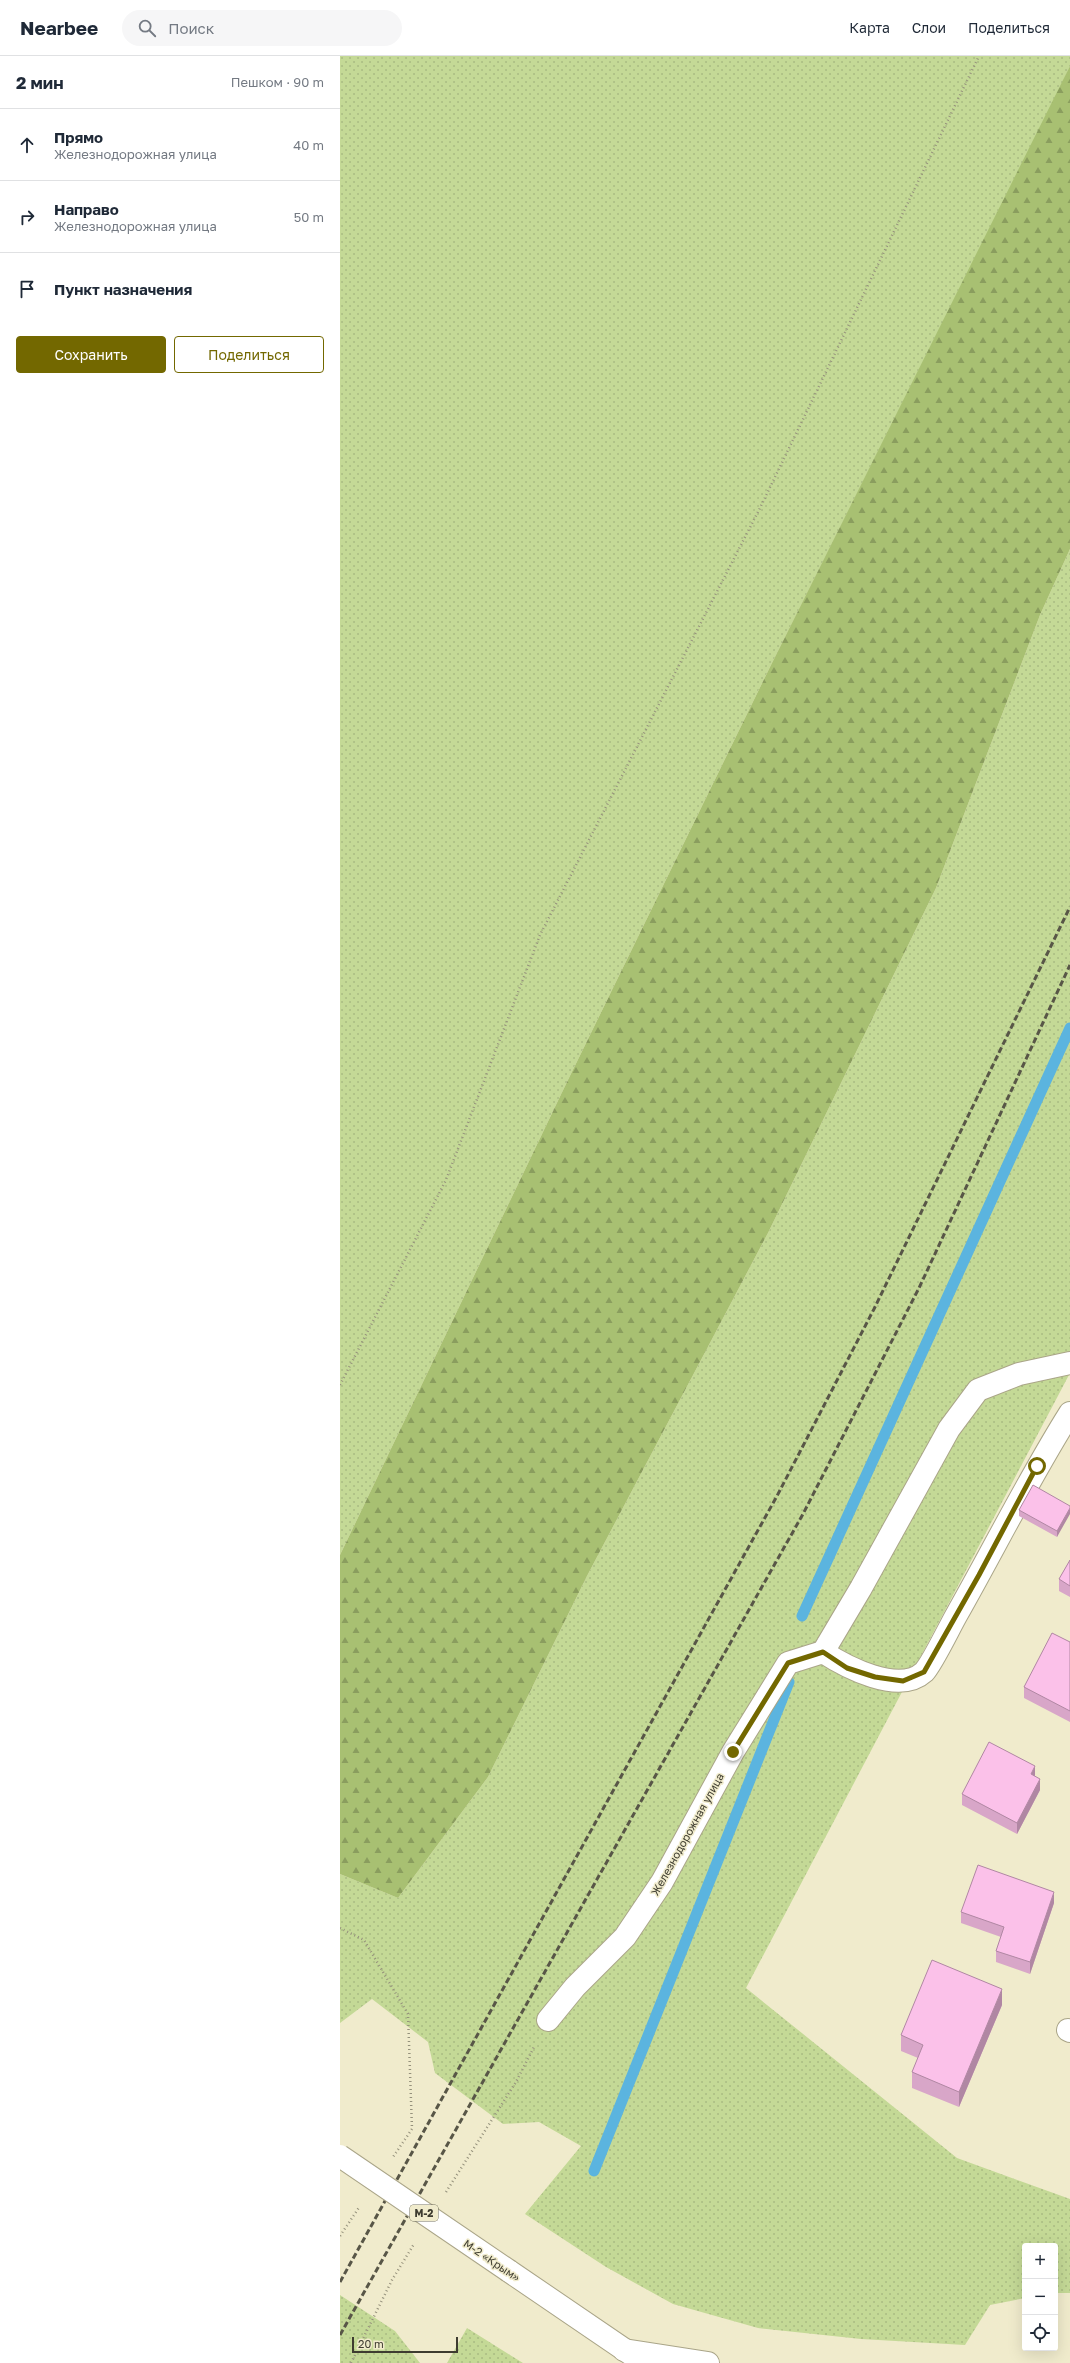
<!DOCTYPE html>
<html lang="ru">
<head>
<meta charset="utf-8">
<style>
  :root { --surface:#fff; --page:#f6f6f7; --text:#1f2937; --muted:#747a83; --line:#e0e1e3; --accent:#736800 }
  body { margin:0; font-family:"Golos Text",sans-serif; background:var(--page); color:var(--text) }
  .controls { position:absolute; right:12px; bottom:12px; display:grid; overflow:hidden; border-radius:4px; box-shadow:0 4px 16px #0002 }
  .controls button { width:36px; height:36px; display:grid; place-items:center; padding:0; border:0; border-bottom:1px solid var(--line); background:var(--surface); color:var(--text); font:20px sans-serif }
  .scale { position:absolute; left:12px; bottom:10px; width:106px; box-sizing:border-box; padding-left:4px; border:2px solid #3e3c30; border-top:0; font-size:11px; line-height:14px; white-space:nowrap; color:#3e3c30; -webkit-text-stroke:3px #f0ebcc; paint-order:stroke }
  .stop { position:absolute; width:12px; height:12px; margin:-9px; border:3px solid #736800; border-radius:50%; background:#fff }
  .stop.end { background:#736800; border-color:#fff; box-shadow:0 1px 4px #0008 }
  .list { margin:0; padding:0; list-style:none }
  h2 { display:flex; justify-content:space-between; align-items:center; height:52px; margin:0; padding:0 16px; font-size:17px }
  h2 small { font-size:13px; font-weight:400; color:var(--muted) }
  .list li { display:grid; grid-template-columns:26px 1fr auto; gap:12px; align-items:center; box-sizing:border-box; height:72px; padding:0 16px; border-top:1px solid var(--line) }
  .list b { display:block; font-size:15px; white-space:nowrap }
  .list p { margin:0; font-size:13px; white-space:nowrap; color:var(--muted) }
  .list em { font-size:13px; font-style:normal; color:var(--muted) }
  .actions { display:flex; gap:8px; padding:12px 16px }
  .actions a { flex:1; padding:9px 0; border:1px solid var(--accent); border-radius:4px; text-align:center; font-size:14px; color:var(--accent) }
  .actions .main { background:var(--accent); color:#fff }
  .icon { flex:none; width:22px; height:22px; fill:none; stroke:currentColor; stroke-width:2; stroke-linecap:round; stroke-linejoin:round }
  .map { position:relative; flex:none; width:730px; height:2307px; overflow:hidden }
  header { display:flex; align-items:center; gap:24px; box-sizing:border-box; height:56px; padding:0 20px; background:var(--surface); border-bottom:1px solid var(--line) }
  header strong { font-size:19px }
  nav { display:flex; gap:22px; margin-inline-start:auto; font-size:14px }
  .search { width:280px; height:36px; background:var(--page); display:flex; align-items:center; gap:10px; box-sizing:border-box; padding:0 14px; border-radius:22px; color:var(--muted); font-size:15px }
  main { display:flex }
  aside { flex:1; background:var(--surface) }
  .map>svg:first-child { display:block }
</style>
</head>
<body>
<header>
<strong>Nearbee</strong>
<div class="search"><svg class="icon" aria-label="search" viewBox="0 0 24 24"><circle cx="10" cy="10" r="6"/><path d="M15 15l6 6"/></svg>Поиск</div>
<nav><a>Карта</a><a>Слои</a><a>Поделиться</a></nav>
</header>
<main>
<aside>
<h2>2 мин<small>Пешком · 90 m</small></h2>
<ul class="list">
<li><svg class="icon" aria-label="ahead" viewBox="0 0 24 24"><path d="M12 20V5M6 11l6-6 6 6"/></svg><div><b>Прямо</b><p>Железнодорожная улица</p></div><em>40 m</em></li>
<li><svg class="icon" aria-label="right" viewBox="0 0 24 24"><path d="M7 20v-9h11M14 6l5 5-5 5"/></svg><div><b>Направо</b><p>Железнодорожная улица</p></div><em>50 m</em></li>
<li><svg class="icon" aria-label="arrive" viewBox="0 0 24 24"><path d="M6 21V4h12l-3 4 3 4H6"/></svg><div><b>Пункт назначения</b></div></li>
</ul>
<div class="actions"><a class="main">Сохранить</a><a>Поделиться</a></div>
</aside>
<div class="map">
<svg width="730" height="2307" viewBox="0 0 730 2307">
  <defs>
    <pattern id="grass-dots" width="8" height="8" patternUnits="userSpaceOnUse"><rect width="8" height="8" fill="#c4d996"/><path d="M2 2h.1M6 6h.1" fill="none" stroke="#a9bb82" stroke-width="1.8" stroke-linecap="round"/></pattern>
    <pattern id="forest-firs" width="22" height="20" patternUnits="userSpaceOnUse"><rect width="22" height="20" fill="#a8c072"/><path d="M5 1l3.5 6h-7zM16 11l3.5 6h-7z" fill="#8a9d5e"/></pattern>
  </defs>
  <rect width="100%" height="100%" fill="#f0ebcc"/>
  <path fill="url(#grass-dots)" d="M0,0H730V10L722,28L430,611L226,1028L0,1499Z
    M730,493V1317L406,1932L617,2102L730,2143V2237H715V2190H685V2242L650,2249L625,2289L521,2283L418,2272L333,2248L266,2211L185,2158L241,2090L199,2066L163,2068L95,2017L88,1986L32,1943L0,1967V1818L58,1842L148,1721L247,1520L428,1177L596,832L700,559Z
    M0,2239L55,2275L80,2307H0Z
    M127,2272L183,2307H107Z"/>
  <path fill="url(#forest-firs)" d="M730,10V493L700,559L596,832L428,1177L247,1520L148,1721L58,1842L0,1818V1499L226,1028L430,611Z"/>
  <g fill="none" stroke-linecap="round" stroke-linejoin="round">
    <path stroke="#5bb4df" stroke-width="11" d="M462,1560L730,972
      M254,2115L449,1626"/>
    <defs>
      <path id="minor" d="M483,1596L521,1532L609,1373L638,1334L679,1318L730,1307
        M208,1964L235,1931L285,1881L322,1826L393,1696L448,1607L483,1596C506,1611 559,1639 584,1616C592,1608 610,1570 617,1558C655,1491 689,1422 730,1357
        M728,1974L730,1975"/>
      <path id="secondary" d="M284,2294L368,2307"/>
      <path id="trunk" d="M169,2215L304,2307"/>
    </defs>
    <use href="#minor" stroke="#aaa588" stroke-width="24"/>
    <use href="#secondary" stroke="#aaa588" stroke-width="24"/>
    <use href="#trunk" stroke="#aaa588" stroke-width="24"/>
    <path stroke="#95917c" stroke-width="2.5" stroke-dasharray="1 3" stroke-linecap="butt" d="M0,1329L106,1124L200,879L420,452L639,0
      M0,1872L24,1884L68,1958L72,2073L53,2101
      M106,2136L176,2026L195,1989
      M0,2180L20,2150
      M11,2307L52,2224L74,2188"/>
    <use href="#minor" stroke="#fff" stroke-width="22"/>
    <use href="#secondary" stroke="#fff" stroke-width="22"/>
    <use href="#trunk" stroke="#fff" stroke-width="22"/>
    <path stroke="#585647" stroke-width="3" stroke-dasharray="6 3" stroke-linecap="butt" d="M0,2226L437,1440L534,1253L730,851
      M0,2279L463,1458L579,1232L730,909"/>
    <defs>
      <path id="trunk-bridge" d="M0,2100L169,2215"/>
    </defs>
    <use href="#trunk-bridge" stroke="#aaa588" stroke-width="24" stroke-linecap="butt"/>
    <use href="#trunk-bridge" stroke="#fff" stroke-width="22"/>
  </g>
  <path fill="#d8a6c8" d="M730,1450L717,1481L679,1460V1454Z
    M730,1504V1541L719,1535V1523Z
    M730,1586V1666L684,1642V1631Z
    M695,1721L700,1734L677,1778L622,1749V1738Z
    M714,1847L690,1918L656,1906V1895L661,1881L621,1867V1856Z
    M662,1949L619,2051L572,2032V2016L578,2002L561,1995V1979Z"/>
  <path fill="#b087a3" d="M730,1452V1458L717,1481V1475Z
    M695,1710V1722L691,1718Z
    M700,1723V1734L677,1778V1767Z
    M714,1836V1847L690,1918V1906Z
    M662,1933V1949L619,2051V2036Z"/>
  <path fill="#fbc1e9" stroke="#b087a3" d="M693,1429L730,1450V1452L717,1475L679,1454Z
    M730,1504V1530L719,1523Z
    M712,1577L730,1586V1655L684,1631Z
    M649,1686L695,1710L691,1718L700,1723L677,1767L622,1738Z
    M638,1809L714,1836L690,1906L656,1895L664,1871L621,1856Z
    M592,1904L662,1933L619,2036L572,2016L583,1989L561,1979Z"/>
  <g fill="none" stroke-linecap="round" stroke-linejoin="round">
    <path stroke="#736800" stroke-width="5" d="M393,1696L448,1607L483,1596L507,1612L535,1621L563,1625L584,1616L639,1519L697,1410"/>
  </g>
  <g text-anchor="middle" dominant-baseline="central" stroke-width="3" stroke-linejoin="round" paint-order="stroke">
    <rect fill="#f0ebcc" stroke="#73705f" stroke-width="1" x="70" y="2149" width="28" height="16" rx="3"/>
    <g font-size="10" font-weight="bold" fill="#3e3c30">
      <text x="84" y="2157">М-2</text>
    </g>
    <g font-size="11" fill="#3e3c30" stroke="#f0ebcc">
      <text transform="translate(347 1778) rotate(-61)">Железнодорожная улица</text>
      <text transform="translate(152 2204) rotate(34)">М-2 «Крым»</text>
    </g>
  </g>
</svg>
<div class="controls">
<button>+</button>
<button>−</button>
<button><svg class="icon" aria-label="locate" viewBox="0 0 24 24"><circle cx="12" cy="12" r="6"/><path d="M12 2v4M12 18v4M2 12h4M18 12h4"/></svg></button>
</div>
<div class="scale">20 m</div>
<div class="stop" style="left:697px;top:1410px"></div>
<div class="stop end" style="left:393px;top:1696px"></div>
</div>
</main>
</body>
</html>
